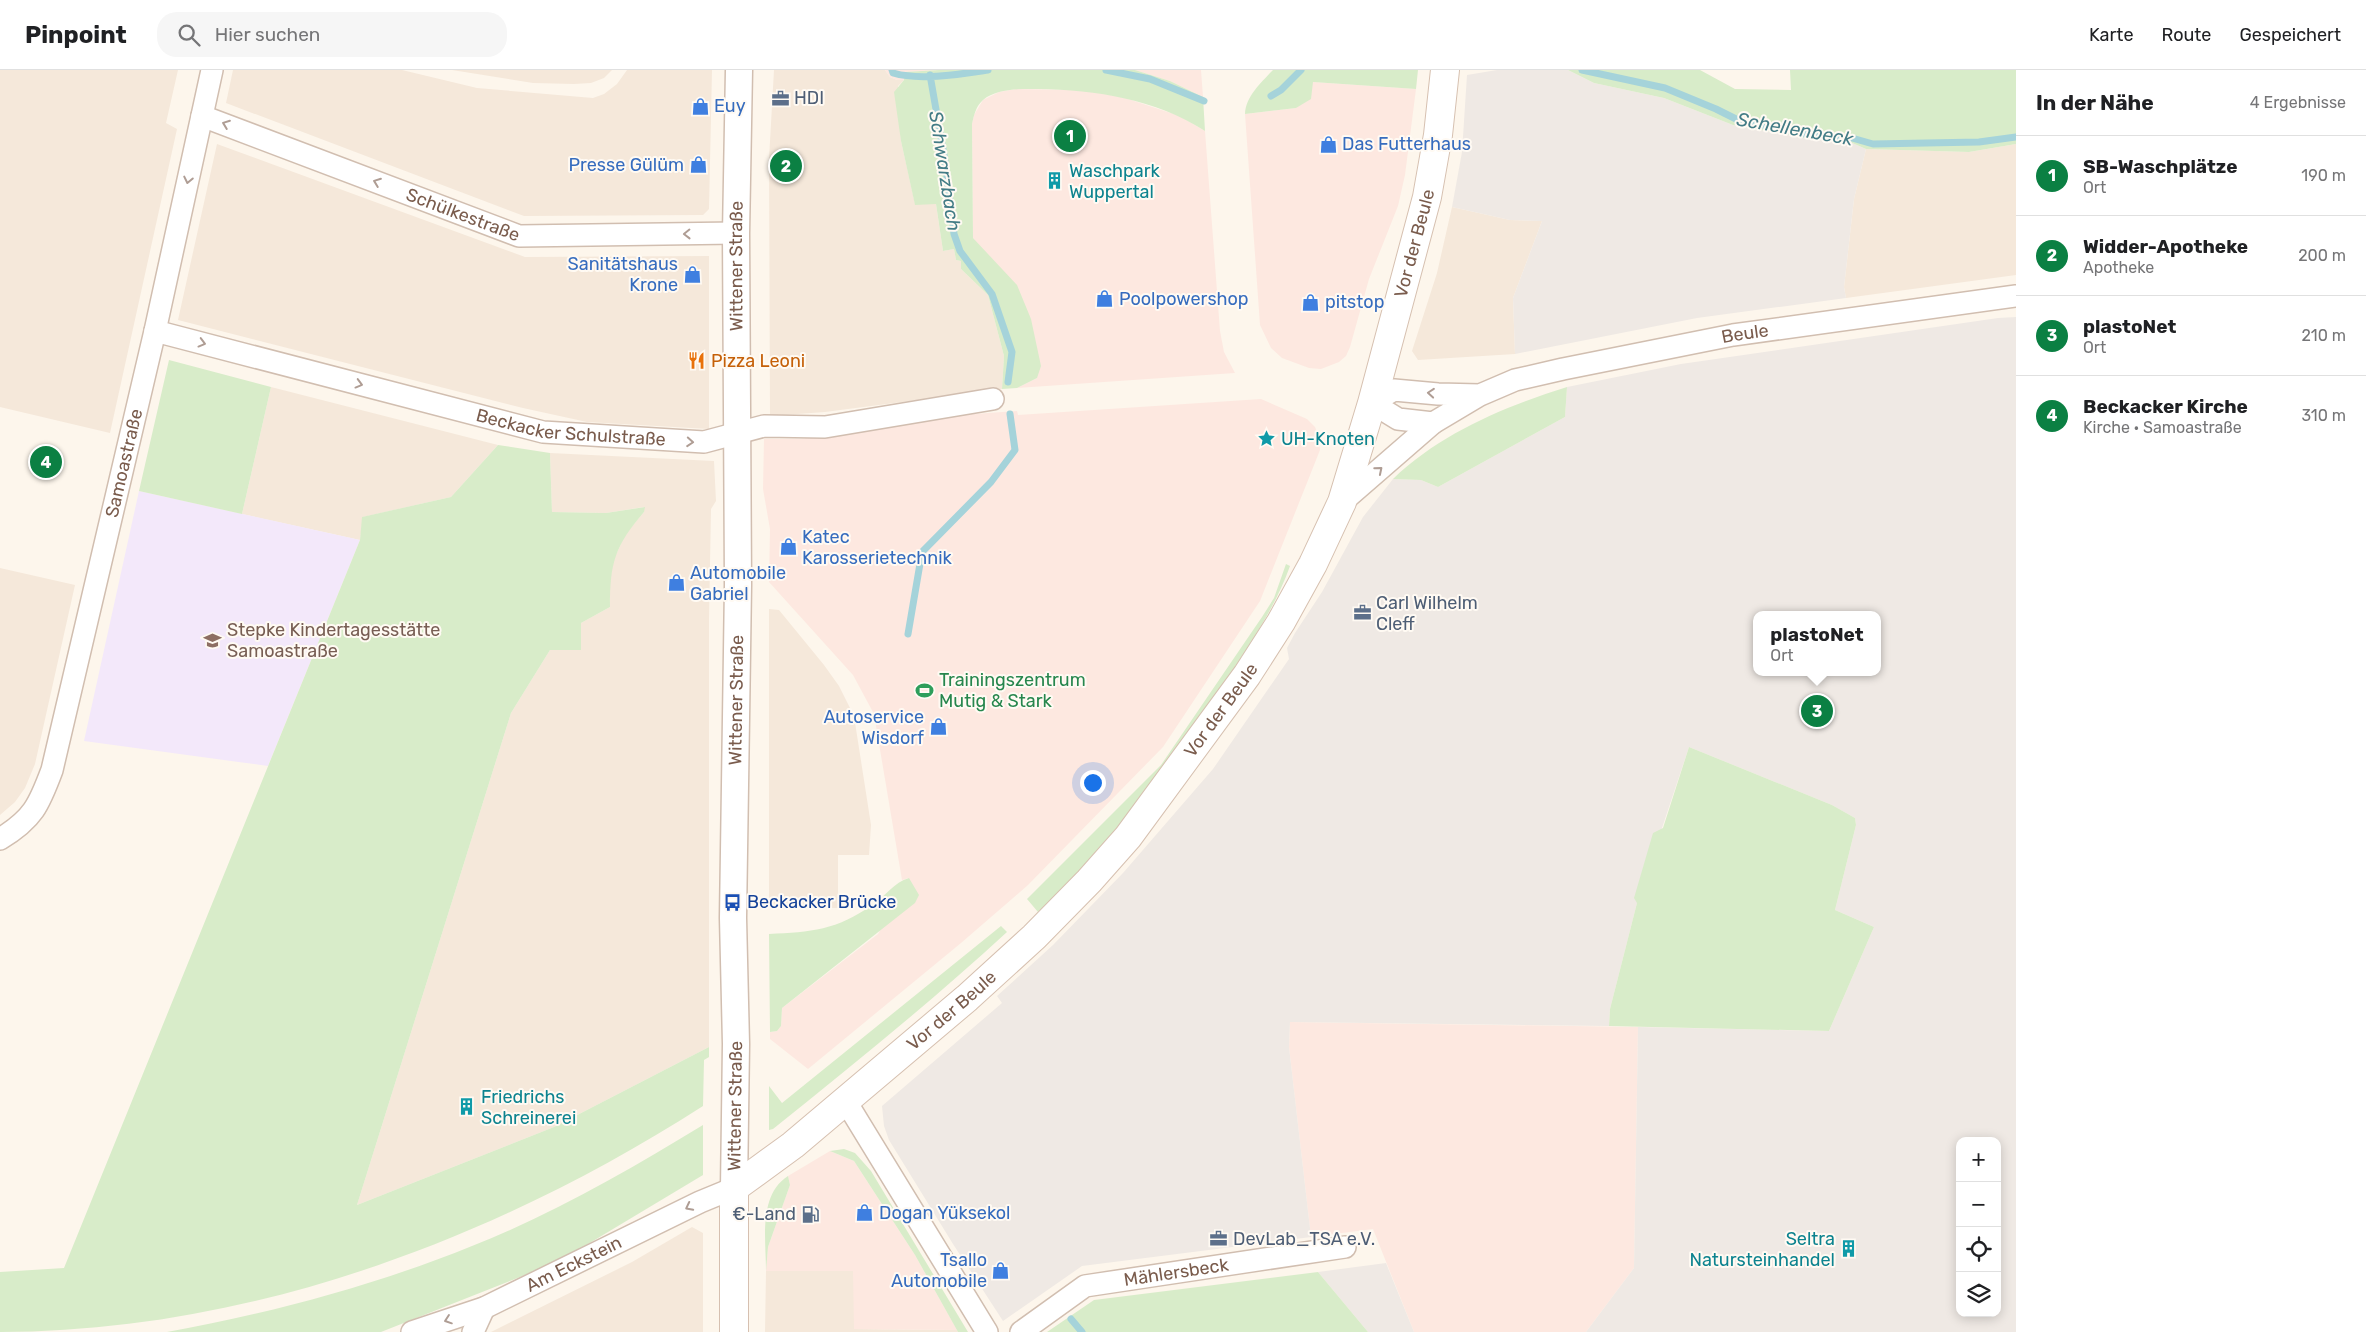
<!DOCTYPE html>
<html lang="de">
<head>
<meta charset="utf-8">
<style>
  :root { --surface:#fff; --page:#f6f6f6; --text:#202124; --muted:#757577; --line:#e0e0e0; --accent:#0b8043 }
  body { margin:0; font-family:Rubik,sans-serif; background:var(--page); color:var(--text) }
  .controls { position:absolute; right:15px; bottom:15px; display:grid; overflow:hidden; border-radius:10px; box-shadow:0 2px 12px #0003 }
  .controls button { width:45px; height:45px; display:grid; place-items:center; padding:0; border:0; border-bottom:1px solid var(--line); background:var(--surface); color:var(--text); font:25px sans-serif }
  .you { position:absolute; left:1092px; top:712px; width:18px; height:18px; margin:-12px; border:4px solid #fff; border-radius:50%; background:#1a73e8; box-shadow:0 0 0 8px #1a73e833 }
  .badge { display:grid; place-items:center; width:32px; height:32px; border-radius:50%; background:var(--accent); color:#fff; font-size:16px; font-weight:700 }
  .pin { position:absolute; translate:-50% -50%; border:2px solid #fff; box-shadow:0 1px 5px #0006 }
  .popup { position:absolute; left:1753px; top:541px; width:128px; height:65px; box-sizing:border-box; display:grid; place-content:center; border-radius:10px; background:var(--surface); filter:drop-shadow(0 1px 4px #0005); font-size:16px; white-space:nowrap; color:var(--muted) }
  .popup b { font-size:19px; color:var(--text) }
  .popup::after { content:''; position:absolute; left:50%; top:100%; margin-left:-10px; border:10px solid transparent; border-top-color:var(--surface) }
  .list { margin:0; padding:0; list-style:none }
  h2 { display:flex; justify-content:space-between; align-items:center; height:65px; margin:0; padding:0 20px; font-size:21px }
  h2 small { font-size:16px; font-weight:400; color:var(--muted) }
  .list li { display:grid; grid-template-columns:32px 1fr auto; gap:15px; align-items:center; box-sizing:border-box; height:80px; padding:0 20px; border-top:1px solid var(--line) }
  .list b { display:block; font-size:19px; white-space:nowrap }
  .list p { margin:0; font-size:16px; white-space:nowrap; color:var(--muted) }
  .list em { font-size:16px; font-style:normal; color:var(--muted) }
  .icon { flex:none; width:28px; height:28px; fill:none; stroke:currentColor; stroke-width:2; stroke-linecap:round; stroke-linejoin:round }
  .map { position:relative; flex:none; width:2016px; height:1262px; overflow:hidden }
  header { display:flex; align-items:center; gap:30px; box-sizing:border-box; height:70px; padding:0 25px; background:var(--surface); border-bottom:1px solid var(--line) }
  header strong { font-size:24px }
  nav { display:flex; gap:28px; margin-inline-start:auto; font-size:18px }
  .search { width:350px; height:45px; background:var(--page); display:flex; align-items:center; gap:12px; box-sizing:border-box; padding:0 18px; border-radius:20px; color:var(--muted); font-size:19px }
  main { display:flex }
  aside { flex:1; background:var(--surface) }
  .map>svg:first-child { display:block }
</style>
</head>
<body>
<header>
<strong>Pinpoint</strong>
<div class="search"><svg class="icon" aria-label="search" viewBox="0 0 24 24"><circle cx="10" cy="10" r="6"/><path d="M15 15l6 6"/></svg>Hier suchen</div>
<nav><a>Karte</a><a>Route</a><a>Gespeichert</a></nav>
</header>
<main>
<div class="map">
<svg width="2016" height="1262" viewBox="0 0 2016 1262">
  <rect width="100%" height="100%" fill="#fdf6ec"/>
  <path fill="#f5e8da" d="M0,0H178L166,53L177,59L110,363L0,337Z
    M233,0H402L477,18L593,28L604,24L617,14L627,0H712L709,139L703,145L524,146L226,33Z
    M452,0H612L604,8L591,13L574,14L533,13Z
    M774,0H885L890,7L897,10H904L898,16L901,71L915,134H936L943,181L954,179L956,190L961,191V199L988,225L1004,286L1002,319L825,342L770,346L769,89Z
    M217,74L525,187L709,186V359L587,352L523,338L178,250Z
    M2016,74V205L1846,228L1844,217L1854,129L1866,79L1969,82Z
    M1452,137L1510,150L1542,151L1513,228L1515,284L1418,290L1412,281L1437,203Z
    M271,317L498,375L451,427L363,447L360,470L242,444Z
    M550,383L714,391L716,431L711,439L709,549V977L554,1057L357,1135L511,643L550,580H581V553L610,537V512L613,491L626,463L644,442V437L606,443L552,442Z
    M0,498L75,515L35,694L25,718L15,732L0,745Z
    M769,539L779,540L824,595L839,616L854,646L871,755L869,785H838V838L769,837Z
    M692,1157L703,1163V1262H491L632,1192Z
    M766,1201H854V1259L957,1260L958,1262H765Z"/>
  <path fill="#fde8e0" d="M885,0H939L905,2L904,10H897L890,7Z
    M1135,0H1201L1203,27L1170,11Z
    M1313,12L1416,19L1405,105L1398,136L1369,209L1350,277L1346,286L1339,292L1321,299L1309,298L1282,288L1271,278L1260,255L1245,44L1296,38Z
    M1016,19L1082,20L1122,27L1180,46L1205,61L1220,261L1224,282L1235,303L1017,318L1037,308L973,168L972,54L974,45L983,30L999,22Z
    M1261,329L1307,349L1315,357L1319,367L1320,380L1260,531L1163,677L1028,815L961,873L808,999L770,969V962L777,961L781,956L782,938L878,864L909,808L902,810L874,644L853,605L769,512L770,459L763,419L764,369H801L945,346L1017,341L1018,345Z
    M1290,952L1638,957L1634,1198L1586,1262H1414L1373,1159L1311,1167L1289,977Z
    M830,1081L854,1091L915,1185L957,1260L854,1259L853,1201H766L768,1177L790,1115L788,1106Z"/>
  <path fill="#efe9e4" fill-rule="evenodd" d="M1497,0H1568L1594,13L1664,28L1733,55L1811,69L1850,72L1866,79L1854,129L1844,217L1846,228L1697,248L1515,284L1513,228L1542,151L1510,150L1452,137L1462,82L1467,5Z
    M2016,247V1262H1586L1634,1198L1638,957L1829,961L1874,857L1835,840L1856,755L1855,748L1832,735L1689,677L1637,833L1610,939L1609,956L1290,952L1289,977L1311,1167L1082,1196L1003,1251L953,1174L889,1070L884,1056L882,1036L1002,933L997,926L1053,875L1123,803L1213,699L1289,589L1287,578L1295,563L1322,522L1363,447L1393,409L1421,410L1438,417L1565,347L1567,317L1681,294L1998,248ZM1757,545H1877V602H1757ZM1960,1071H1997V1243H1960Z
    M1386,1193L1414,1262H1368L1318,1202Z"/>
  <path fill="#f3e8fa" d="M139,421L360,470L268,696L84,671Z"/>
  <path fill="#d8ecc9" d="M939,0H1135L1170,11L1203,27L1205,61C1155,29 1097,20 1038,19C1021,19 997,18 983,30C976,36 974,45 972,54L973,168L1017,215L1031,249L1041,296L1037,308L1017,318L1002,319L1004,286L988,225L961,199V191L956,190L954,179L943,181L936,134L915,135L901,71L894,22L904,10L905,2Z
    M1273,0H1418L1416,19L1313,12L1311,29L1296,38L1245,44C1246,26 1261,13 1273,0Z
    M1568,0H1700L1735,19L1791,20L1790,0H2016V74L1969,82L1866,79L1850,72L1811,69L1733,55L1664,28L1594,13Z
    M169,290L271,317L242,444L139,421Z
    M1567,317L1565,347L1438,417L1421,410L1393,409C1441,363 1504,337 1567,317Z
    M498,375L550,383L552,442L606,443L645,437L644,442C615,476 610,492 610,537L581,553V580H550L511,643L357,1135L554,1057L709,977V987L704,990L703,1036C496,1169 249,1262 0,1262V1202L64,1198L360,470L362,447L451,427Z
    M1286,494L1290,496C1275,538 1250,574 1225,612C1169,698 1113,770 1038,842L1027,829L1161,695L1262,547L1274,528Z
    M1689,677L1832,735L1855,748L1856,755L1835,840L1874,857L1829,961L1609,956L1610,939L1637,833L1634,828L1653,763L1663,758Z
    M909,808L919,825L915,833L782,938L781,956L777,961L770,962L769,864C811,862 837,860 872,835C885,827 894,812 909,808Z
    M1001,856L1007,862C932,931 853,995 773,1059L769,1060V1016L782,1033Z
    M703,1055V1105L568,1186L520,1207L381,1262H167C271,1243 373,1216 472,1176C553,1144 629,1100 703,1055Z
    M844,1079L855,1083L871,1101L968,1262H958L915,1185L854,1091L830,1081Z
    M788,1106L790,1115L768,1177L766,1201C766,1170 758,1125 788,1106Z
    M1318,1202L1368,1262H1047L1094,1230Z"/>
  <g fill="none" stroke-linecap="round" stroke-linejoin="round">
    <path stroke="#a5d3da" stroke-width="7" d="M892,0L893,3C919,11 961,4 988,0
      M1106,0L1150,9L1204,31
      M1582,0L1665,18L1716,39L1738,50L1810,65L1852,68L1873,74L1979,72L2016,67
      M930,5L945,91L954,164L960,181L992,224L1012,282L1008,312
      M1271,26L1281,20L1301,0
      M908,564L922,482L991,412L1015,380L1010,344
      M1071,1249L1082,1262"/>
    <defs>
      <g id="minor">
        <path id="s1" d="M202,46L519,166L736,163"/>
        <path id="s2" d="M155,261L543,362L704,372L764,356L825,357L993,329"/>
        <path id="s3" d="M1480,325L1438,324L1394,320L1372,333L1398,349L1433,353L1480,325L1515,310L1563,299L1733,265L2016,226"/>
        <path d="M1342,432L1433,353"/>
        <path id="s4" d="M0,769C33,749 39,735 52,700L155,261L212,0"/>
        <path d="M845,1030L987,1262"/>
        <path id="s5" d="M412,1262L484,1238L700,1132L734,1118"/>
        <path d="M473,1262L484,1238"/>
        <path id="s6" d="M1021,1262L1085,1216L1345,1177"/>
      </g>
      <g id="tertiary">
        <path id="s7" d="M734,1118L736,974L733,848L738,515L736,163L739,0"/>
      </g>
      <g id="secondary">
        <path id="s8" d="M734,1262V1118L793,1075L967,928L1034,867L1089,811L1128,767L1247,605L1281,552L1313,494L1342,432L1372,333L1427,127L1438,65L1445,0"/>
      </g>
    </defs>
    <use href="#minor" stroke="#d1beb0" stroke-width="24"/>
    <use href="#tertiary" stroke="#d1beb0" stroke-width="29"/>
    <use href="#secondary" stroke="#d6c0b0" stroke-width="30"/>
    <use href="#minor" stroke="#fff" stroke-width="21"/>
    <use href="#tertiary" stroke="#fff" stroke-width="26"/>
    <use href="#secondary" stroke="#fff" stroke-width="28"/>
  </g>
  <defs><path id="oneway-chevron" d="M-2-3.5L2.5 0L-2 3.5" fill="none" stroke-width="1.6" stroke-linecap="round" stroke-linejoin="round" transform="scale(1.25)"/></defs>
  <g stroke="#af9d94">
    <use href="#oneway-chevron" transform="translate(226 54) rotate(-159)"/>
    <use href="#oneway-chevron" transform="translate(188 110) rotate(102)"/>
    <use href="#oneway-chevron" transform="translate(377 112) rotate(-159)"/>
    <use href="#oneway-chevron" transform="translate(687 164) rotate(179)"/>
    <use href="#oneway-chevron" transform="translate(202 273) rotate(15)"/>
    <use href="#oneway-chevron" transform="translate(359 314) rotate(15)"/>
    <use href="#oneway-chevron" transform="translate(1431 323) rotate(-175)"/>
    <use href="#oneway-chevron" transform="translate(690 372) rotate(4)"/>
    <use href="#oneway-chevron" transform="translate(1379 400) rotate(-40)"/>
    <use href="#oneway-chevron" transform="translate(689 1137) rotate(153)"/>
    <use href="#oneway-chevron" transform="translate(448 1250) rotate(161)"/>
  </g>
  <defs>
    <symbol id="office-bare" viewBox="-9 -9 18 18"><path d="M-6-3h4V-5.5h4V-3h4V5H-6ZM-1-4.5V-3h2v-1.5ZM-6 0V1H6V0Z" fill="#5c6f8a" stroke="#fffaf3" stroke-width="2.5" paint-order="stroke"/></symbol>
    <symbol id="shop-bare" viewBox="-9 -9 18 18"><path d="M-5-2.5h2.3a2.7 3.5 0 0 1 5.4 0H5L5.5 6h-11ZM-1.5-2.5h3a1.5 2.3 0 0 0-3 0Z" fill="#3f7fe0" stroke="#fffaf3" stroke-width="2.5" paint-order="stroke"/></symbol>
    <symbol id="building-bare" viewBox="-9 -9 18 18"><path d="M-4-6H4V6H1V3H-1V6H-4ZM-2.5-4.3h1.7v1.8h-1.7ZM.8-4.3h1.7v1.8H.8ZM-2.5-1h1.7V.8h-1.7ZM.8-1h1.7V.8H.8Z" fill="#0f9aa8" stroke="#fffaf3" stroke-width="2.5" paint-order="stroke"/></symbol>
    <symbol id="restaurant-bare" viewBox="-9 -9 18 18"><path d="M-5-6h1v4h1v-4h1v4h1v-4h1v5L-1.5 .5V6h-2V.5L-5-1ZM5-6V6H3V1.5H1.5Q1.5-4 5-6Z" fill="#e8710a" stroke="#fffaf3" stroke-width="2.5" paint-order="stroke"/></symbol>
    <symbol id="sight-bare" viewBox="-9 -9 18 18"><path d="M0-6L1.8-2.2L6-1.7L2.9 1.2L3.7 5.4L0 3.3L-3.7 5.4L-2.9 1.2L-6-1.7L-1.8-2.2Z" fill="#0f9aa8" stroke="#fffaf3" stroke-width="2.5" paint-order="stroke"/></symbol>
    <symbol id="school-bare" viewBox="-9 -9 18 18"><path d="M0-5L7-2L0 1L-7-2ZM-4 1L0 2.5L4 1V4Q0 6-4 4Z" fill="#8d6e63" stroke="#fffaf3" stroke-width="2.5" paint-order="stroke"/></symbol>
    <symbol id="stadium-bare" viewBox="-9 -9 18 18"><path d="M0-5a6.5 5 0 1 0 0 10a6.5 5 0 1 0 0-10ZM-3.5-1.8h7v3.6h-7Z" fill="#2e9e5b" stroke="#fffaf3" stroke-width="2.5" paint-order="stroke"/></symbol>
    <symbol id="bus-bare" viewBox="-9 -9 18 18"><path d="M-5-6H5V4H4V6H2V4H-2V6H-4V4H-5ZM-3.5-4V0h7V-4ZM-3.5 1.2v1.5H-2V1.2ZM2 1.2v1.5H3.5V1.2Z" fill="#1a4fb4" stroke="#fffaf3" stroke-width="2.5" paint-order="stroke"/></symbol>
    <symbol id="fuel-bare" viewBox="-9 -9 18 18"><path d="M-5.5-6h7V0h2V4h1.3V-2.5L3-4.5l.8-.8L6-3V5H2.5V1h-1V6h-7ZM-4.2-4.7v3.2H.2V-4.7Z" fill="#5c6f8a" stroke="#fffaf3" stroke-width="2.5" paint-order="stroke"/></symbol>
  </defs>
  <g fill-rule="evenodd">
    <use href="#office-bare" x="768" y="16" width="25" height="25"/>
    <use href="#shop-bare" x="688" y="24" width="25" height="25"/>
    <use href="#shop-bare" x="1316" y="62" width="25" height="25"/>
    <use href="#shop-bare" x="686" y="82" width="25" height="25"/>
    <use href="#building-bare" x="1042" y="98" width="25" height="25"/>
    <use href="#shop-bare" x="680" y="192" width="25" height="25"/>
    <use href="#shop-bare" x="1092" y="216" width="25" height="25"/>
    <use href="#shop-bare" x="1298" y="220" width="25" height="25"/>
    <use href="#restaurant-bare" x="684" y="278" width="25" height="25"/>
    <use href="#sight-bare" x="1254" y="356" width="25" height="25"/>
    <use href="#shop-bare" x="776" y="464" width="25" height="25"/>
    <use href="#shop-bare" x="664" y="500" width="25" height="25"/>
    <use href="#office-bare" x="1350" y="530" width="25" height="25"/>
    <use href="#school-bare" x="200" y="558" width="25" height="25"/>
    <use href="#stadium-bare" x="912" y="608" width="25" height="25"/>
    <use href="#shop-bare" x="926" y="644" width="25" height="25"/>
    <use href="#bus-bare" x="720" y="820" width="25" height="25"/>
    <use href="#building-bare" x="454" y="1024" width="25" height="25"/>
    <use href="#shop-bare" x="852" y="1130" width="25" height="25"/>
    <use href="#fuel-bare" x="798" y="1132" width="25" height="25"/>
    <use href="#office-bare" x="1206" y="1156" width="25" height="25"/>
    <use href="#building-bare" x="1836" y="1166" width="25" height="25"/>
    <use href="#shop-bare" x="988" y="1188" width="25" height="25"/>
  </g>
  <g text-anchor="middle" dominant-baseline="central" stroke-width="4" stroke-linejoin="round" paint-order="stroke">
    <g font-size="18" fill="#4e5e75" stroke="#fffaf3" text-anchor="start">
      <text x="794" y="28">HDI</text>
      <text x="1376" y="533">Carl Wilhelm<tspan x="1376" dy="21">Cleff</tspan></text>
      <text x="796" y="1144" text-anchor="end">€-Land</text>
      <text x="1233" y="1169">DevLab_TSA e.V.</text>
    </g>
    <g font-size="18" fill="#366cbe" stroke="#fffaf3" text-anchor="start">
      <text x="714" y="36">Euy</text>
      <text x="1342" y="74">Das Futterhaus</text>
      <text x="684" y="95" text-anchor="end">Presse Gülüm</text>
      <text x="678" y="194" text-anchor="end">Sanitätshaus<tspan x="678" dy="21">Krone</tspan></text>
      <text x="1119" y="229">Poolpowershop</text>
      <text x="1325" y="232">pitstop</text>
      <text x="802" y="467">Katec<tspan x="802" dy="21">Karosserietechnik</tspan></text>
      <text x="690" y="503">Automobile<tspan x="690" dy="21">Gabriel</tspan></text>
      <text x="924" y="647" text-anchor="end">Autoservice<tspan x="924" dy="21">Wisdorf</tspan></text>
      <text x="879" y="1143">Dogan Yüksekol</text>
      <text x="987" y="1190" text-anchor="end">Tsallo<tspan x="987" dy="21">Automobile</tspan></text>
    </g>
    <g font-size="18" fill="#0d838f" stroke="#fffaf3" text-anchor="start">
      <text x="1069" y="101">Waschpark<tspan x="1069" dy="21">Wuppertal</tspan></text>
      <text x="1281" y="369">UH-Knoten</text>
      <text x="481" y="1027">Friedrichs<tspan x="481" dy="21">Schreinerei</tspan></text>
      <text x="1835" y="1169" text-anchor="end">Seltra<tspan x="1835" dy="21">Natursteinhandel</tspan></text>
    </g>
    <g font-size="18" fill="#7a5c4d" stroke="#fffaf3">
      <text stroke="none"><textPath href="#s1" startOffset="279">Schülkestraße</textPath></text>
      <text stroke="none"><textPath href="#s8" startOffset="1340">Vor der Beule</textPath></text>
      <text stroke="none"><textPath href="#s7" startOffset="922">Wittener Straße</textPath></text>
      <text stroke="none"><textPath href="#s3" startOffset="505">Beule</textPath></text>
      <text stroke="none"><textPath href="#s2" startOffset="428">Beckacker Schulstraße</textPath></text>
      <text stroke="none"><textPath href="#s4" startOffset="404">Samoastraße</textPath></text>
      <text stroke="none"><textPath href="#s7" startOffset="488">Wittener Straße</textPath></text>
      <text stroke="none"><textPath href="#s8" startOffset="830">Vor der Beule</textPath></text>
      <text stroke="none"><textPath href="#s8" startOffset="425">Vor der Beule</textPath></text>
      <text stroke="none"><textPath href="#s7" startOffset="82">Wittener Straße</textPath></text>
      <text stroke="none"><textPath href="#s5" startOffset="176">Am Eckstein</textPath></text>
      <text stroke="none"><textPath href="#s6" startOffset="171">Mählersbeck</textPath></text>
    </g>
    <g font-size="18" fill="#c56008" stroke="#fffaf3" text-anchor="start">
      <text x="711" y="291">Pizza Leoni</text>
    </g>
    <g font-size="18" fill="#785e54" stroke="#fffaf3" text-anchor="start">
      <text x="227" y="560">Stepke Kindertagesstätte<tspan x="227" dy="21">Samoastraße</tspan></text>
    </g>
    <g font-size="18" fill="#27864d" stroke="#fffaf3" text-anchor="start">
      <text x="939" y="610">Trainingszentrum<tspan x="939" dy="21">Mutig &amp; Stark</tspan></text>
    </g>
    <g font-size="18" fill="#164399" stroke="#fffaf3" text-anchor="start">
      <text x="747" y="832">Beckacker Brücke</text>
    </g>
    <g font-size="19" font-style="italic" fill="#437c86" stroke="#fffaf3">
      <text transform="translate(1795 59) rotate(10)">Schellenbeck</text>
      <text transform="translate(945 101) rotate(81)">Schwarzbach</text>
    </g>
  </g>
</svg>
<div class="controls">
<button>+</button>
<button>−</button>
<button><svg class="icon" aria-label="locate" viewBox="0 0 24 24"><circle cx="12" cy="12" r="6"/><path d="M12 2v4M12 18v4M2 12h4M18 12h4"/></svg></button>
<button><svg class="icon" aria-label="layers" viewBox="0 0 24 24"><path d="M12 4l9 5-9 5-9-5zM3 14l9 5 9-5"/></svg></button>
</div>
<div class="you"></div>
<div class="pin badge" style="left:1070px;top:66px">1</div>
<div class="pin badge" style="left:786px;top:96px">2</div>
<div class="pin badge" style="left:1817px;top:641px">3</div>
<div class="popup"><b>plastoNet</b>Ort</div>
<div class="pin badge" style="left:46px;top:392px">4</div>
</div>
<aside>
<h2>In der Nähe<small>4 Ergebnisse</small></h2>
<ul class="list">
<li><span class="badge">1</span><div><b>SB-Waschplätze</b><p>Ort</p></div><em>190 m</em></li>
<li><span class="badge">2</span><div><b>Widder-Apotheke</b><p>Apotheke</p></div><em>200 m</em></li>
<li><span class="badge">3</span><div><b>plastoNet</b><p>Ort</p></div><em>210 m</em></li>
<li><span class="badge">4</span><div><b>Beckacker Kirche</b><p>Kirche · Samoastraße</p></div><em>310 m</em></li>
</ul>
</aside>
</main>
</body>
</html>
